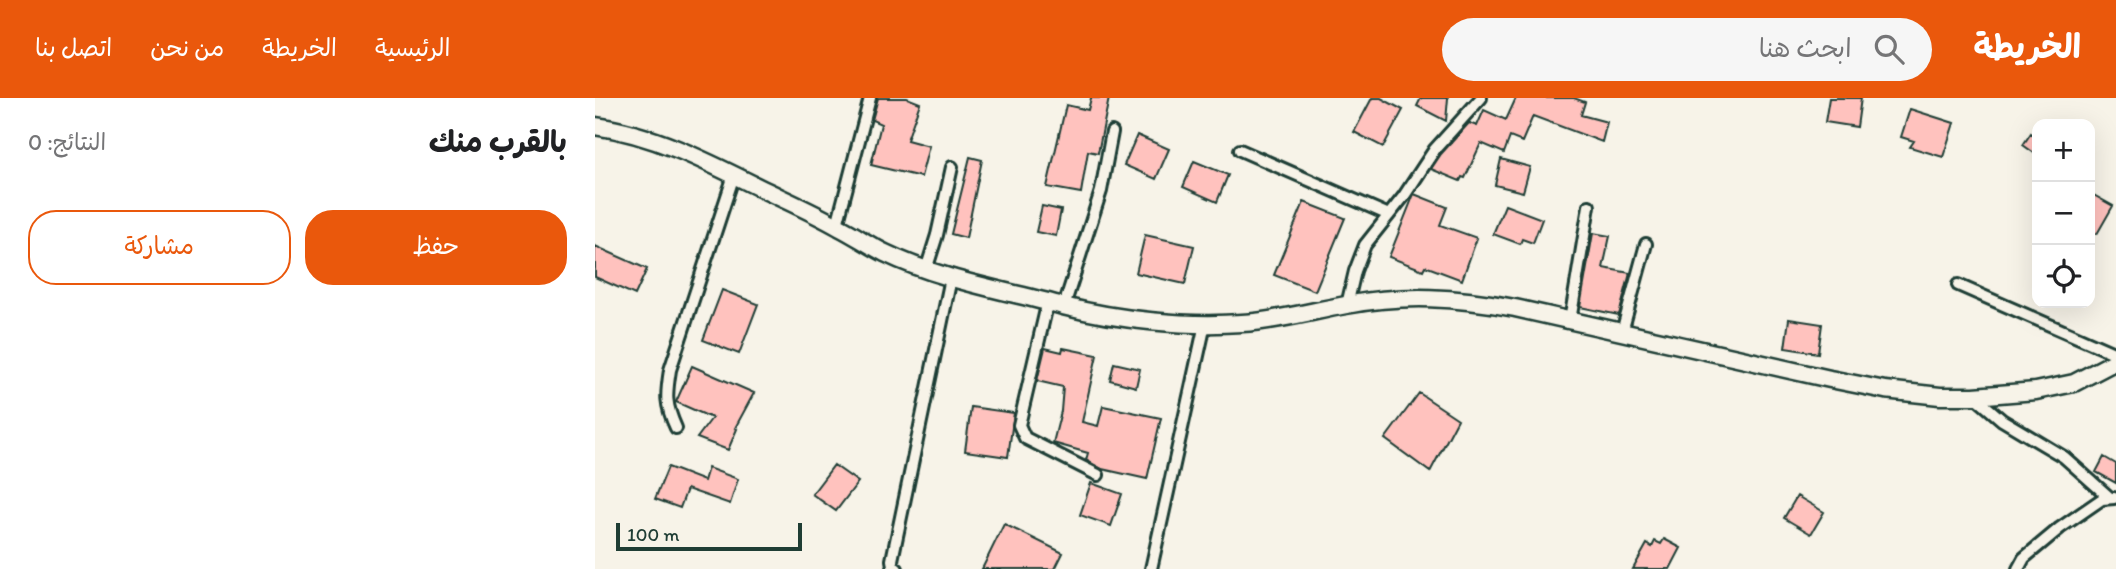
<!DOCTYPE html>
<html lang="ar">
<head>
<meta charset="utf-8">
<style>
  :root { --surface:#fff; --page:#f6f6f6; --text:#202124; --muted:#757577; --line:#e0e0e0; --accent:#ea580c }
  body { margin:0; font-family:Itim,"Playpen Sans Arabic",sans-serif; background:var(--page); color:var(--text); direction:rtl }
  .controls { position:absolute; right:21px; top:21px; display:grid; overflow:hidden; border-radius:14px; box-shadow:0 7px 28px #0002 }
  .controls button { width:63px; height:63px; display:grid; place-items:center; padding:0; border:0; border-bottom:2px solid var(--line); background:var(--surface); color:var(--text); font:35px sans-serif }
  .scale { position:absolute; left:21px; bottom:18px; width:186px; box-sizing:border-box; padding-left:7px; border:4px solid #1f3d34; border-top:0; font-size:19px; line-height:24px; white-space:nowrap; color:#1f3d34; -webkit-text-stroke:5px #f7f3e8; paint-order:stroke }
  .list { margin:0; padding:0; list-style:none }
  h2 { display:flex; justify-content:space-between; align-items:center; height:91px; margin:0; padding:0 28px; font-size:30px }
  h2 small { font-size:23px; font-weight:400; color:var(--muted) }
  .actions { display:flex; gap:14px; padding:21px 28px }
  .actions a { flex:1; padding:16px 0; border:2px solid var(--accent); border-radius:28px; text-align:center; font-size:24px; color:var(--accent) }
  .actions .main { background:var(--accent); color:#fff }
  .icon { flex:none; width:38px; height:38px; fill:none; stroke:currentColor; stroke-width:2; stroke-linecap:round; stroke-linejoin:round }
  .map { position:relative; flex:none; width:1521px; height:471px; overflow:hidden; direction:ltr }
  header { display:flex; align-items:center; gap:42px; box-sizing:border-box; height:98px; padding:0 35px; background:var(--accent); color:#fff }
  header strong { font-size:33px }
  nav { display:flex; gap:38px; margin-inline-start:auto; font-size:24px }
  .search { width:490px; height:63px; background:var(--page); display:flex; align-items:center; gap:18px; box-sizing:border-box; padding:0 24px; border-radius:38px; color:var(--muted); font-size:26px }
  main { display:flex }
  aside { flex:1; background:var(--surface) }
  .map>svg:first-child { display:block }
</style>
</head>
<body>
<header>
<strong>الخريطة</strong>
<div class="search"><svg class="icon" aria-label="search" viewBox="0 0 24 24"><circle cx="10" cy="10" r="6"/><path d="M15 15l6 6"/></svg>ابحث هنا</div>
<nav><a>الرئيسية</a><a>الخريطة</a><a>من نحن</a><a>اتصل بنا</a></nav>
</header>
<main>
<div class="map">
<svg width="1521" height="471" viewBox="0 0 1521 471">
  <rect width="100%" height="100%" fill="#f7f3e8"/>
  <filter id="ink" filterUnits="userSpaceOnUse"><feTurbulence type="fractalNoise" baseFrequency=".0143" numOctaves="2"/><feDisplacementMap in="SourceGraphic" scale="14" xChannelSelector="R" yChannelSelector="G"/><feConvolveMatrix kernelMatrix="1 2 1 2 8 2 1 2 1" color-interpolation-filters="sRGB"/></filter>
  <g filter="url(#ink)">
    <path fill="#ffc2be" stroke="#1f3d34" stroke-width="2" d="M283,0H312L325,5L312,42L334,48L326,79L276,67L286,26L277,22Z
      M496,0H514L503,55L493,53L486,95L452,89L471,7L493,12Z
      M777,0H786L808,12L788,49L759,34Z
      M826,0H853L851,23L822,8Z
      M921,0H979L990,4L986,17L1012,24L1007,44L938,18L927,44L915,39L909,55L886,45L870,80L867,79L865,83L836,71L846,56L874,25L882,28L889,12L911,22Z
      M1234,0H1266L1262,29L1230,24Z
      M1315,11L1359,25L1348,59L1315,49L1319,43L1306,39Z
      M1436,35L1442,39V57L1428,47Z
      M542,37L574,51L561,81L529,67Z
      M375,59L387,62L371,140L356,136Z
      M906,61L935,69L928,94L900,87Z
      M599,63L633,77L622,104L588,89Z
      M1495,95L1518,108L1502,136L1495,132Z
      M819,96L852,109L845,127L882,140L867,182L830,168L828,172L794,159Z
      M709,104L750,120L720,193L679,177Z
      M910,107L947,121L938,145L927,141L925,146L898,136Z
      M447,108L466,112L461,138L441,134Z
      M998,135L1015,138L1008,170L1035,175L1024,217L985,209Z
      M550,137L599,148L590,186L541,175Z
      M0,148L52,171L40,197L0,179Z
      M127,192L163,206L144,256L108,242Z
      M1194,221L1227,226L1223,255L1190,250Z
      M450,250L467,254L468,250L502,257L487,324L503,328L508,308L566,320L552,381L507,371L491,362L493,355L458,345L466,313L468,289L442,283Z
      M519,265L545,271L541,289L515,282Z
      M97,268L159,295L140,330L142,331L133,352L102,340L117,320L81,304Z
      M824,295L863,321L835,374L790,341Z
      M376,309L419,315L413,359L370,353Z
      M1509,359L1521,366V385L1501,374Z
      M239,367L263,384L241,413L217,396Z
      M73,369L109,383L113,370L143,381L135,406L92,391L85,410L60,401Z
      M496,385L527,396L516,428L485,417Z
      M1202,398L1229,414L1216,436L1189,420Z
      M409,426L468,455L460,471H387Z
      M1069,441L1086,450L1075,471H1038L1052,446L1057,449L1060,443L1066,446Z"/>
    <g fill="none" stroke-linecap="round" stroke-linejoin="round">
      <defs>
        <path id="street" d="M645,52L794,117
          M242,127L275,0
          M331,172L342,137L357,69
          M1363,187L1521,256
          M453,203L424,327L430,340L503,377
          M752,207L760,173L770,147L809,98L840,51L886,0
          M469,208L506,93L517,34
          M975,223L994,108
          M1027,234L1051,146
          M1379,298L1407,322L1469,359L1514,399
          M81,330C70,306 71,297 75,272L139,77
          M302,471L298,468L297,462L356,180
          M556,471L610,226
          M1423,471L1429,460L1465,430L1507,401L1519,400"/>
        <path id="secondary" d="M0,28C58,36 111,63 163,89C190,102 218,114 244,129C260,137 274,147 290,155C346,182 408,192 468,208C523,222 590,229 647,225C682,223 717,213 751,207C810,196 861,199 920,210L1235,281L1290,292L1345,298H1379L1441,293L1479,285L1521,263"/>
      </defs>
      <use href="#street" stroke="#1f3d34" stroke-width="16"/>
      <use href="#secondary" stroke="#1f3d34" stroke-width="21"/>
      <use href="#street" stroke="#f7f3e8" stroke-width="10"/>
      <use href="#secondary" stroke="#f7f3e8" stroke-width="16"/>
    </g>
  </g>
</svg>
<div class="controls">
<button>+</button>
<button>−</button>
<button><svg class="icon" aria-label="locate" viewBox="0 0 24 24"><circle cx="12" cy="12" r="6"/><path d="M12 2v4M12 18v4M2 12h4M18 12h4"/></svg></button>
</div>
<div class="scale">100 m</div>
</div>
<aside>
<h2>بالقرب منك<small>النتائج: 0</small></h2>
<ul class="list">
</ul>
<div class="actions"><a class="main">حفظ</a><a>مشاركة</a></div>
</aside>
</main>
</body>
</html>
